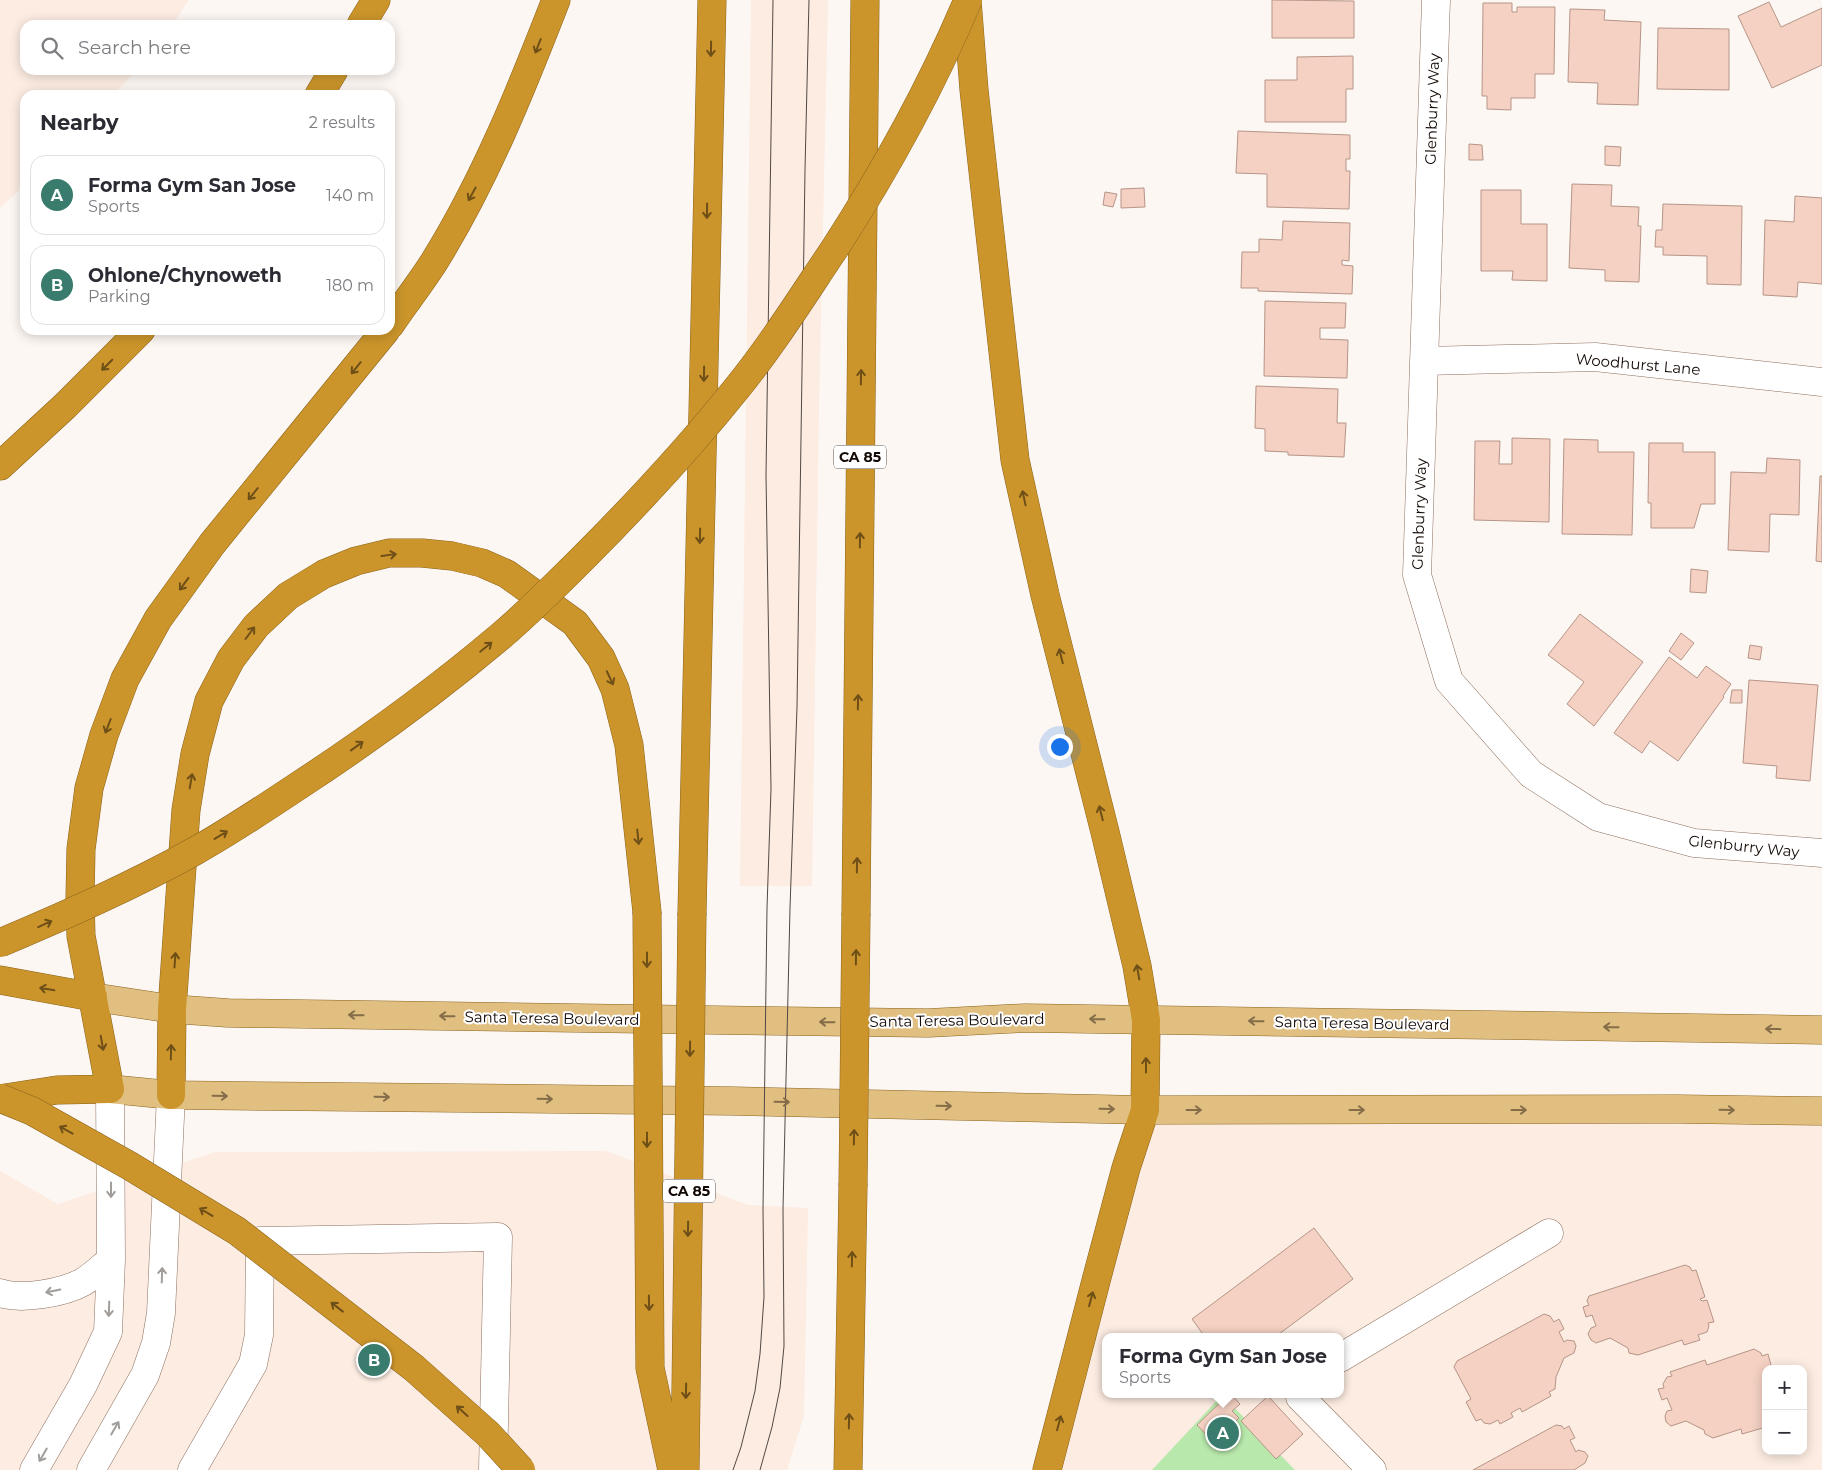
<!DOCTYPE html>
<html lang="en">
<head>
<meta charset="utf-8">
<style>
  :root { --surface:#fff; --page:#f7f7f7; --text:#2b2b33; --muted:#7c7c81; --line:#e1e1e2; --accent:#397b6c }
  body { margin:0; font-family:Montserrat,sans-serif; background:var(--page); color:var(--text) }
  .controls { position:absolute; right:15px; bottom:15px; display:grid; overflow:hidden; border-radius:10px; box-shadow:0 2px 12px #0003 }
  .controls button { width:45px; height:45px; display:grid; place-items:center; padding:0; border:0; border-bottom:1px solid var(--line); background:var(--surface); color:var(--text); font:25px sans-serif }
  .you { position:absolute; left:1059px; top:746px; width:18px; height:18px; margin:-12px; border:4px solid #fff; border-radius:50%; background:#1a73e8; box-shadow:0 0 0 8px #1a73e833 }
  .badge { display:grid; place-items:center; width:32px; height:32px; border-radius:50%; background:var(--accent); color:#fff; font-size:16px; font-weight:700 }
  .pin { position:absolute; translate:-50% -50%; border:2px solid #fff; box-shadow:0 1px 5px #0006 }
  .popup { position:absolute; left:1102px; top:1333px; width:242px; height:65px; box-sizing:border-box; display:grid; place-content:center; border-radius:10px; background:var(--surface); filter:drop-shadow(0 1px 4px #0005); font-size:16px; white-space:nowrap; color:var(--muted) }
  .popup b { font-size:19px; color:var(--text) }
  .popup::after { content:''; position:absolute; left:50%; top:100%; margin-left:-10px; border:10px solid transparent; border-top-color:var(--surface) }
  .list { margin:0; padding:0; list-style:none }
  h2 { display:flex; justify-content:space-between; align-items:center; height:65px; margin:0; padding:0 20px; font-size:21px }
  h2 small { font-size:16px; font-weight:400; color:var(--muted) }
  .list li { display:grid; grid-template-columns:32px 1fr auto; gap:15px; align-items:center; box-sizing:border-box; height:80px; margin:0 10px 10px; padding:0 10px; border:1px solid var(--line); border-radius:15px }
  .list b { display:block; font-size:19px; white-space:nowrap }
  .list p { margin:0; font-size:16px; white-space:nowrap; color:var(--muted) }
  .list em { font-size:16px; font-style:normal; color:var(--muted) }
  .icon { flex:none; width:28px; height:28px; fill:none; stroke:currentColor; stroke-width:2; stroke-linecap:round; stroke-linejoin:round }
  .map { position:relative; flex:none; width:1822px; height:1470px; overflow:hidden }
  .search { position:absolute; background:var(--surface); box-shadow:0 2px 12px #0003; left:20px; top:20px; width:375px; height:55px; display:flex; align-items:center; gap:12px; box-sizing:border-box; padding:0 18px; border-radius:15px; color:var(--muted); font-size:19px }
  .panel { position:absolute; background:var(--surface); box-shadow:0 2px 12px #0003; left:20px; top:90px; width:375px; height:245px; border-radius:15px }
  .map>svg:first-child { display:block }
</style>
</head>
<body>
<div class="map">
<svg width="1822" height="1470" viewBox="0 0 1822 1470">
  <rect width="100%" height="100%" fill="#fdf7f3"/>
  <path fill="#fcece2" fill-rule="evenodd" d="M0,0H189L172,25H25V70H137L113,95H25V185L0,208Z
    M751,0H828L819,408L812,886H740Z
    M1145,1110L1822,1111V1470H1047ZM1106,1337H1340V1394H1106ZM1766,1369H1803V1451H1766Z
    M606,1151L748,1205L808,1208L804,1416L787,1470H0V1171L58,1204L215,1152Z"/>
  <path fill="#b8e8ab" d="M1222,1395L1295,1470H1152Z"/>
  <path fill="#f4d1c2" stroke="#b69587" d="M1272,0L1354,1V38H1272Z
    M1769,2L1781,27L1822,8V65L1772,88L1738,16Z
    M1483,3H1512V12H1517V7H1555L1554,74H1535V98H1511V110L1487,109V96H1482Z
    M1570,9L1605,10L1604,20L1641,22L1638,105L1597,104L1598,83L1568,82Z
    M1658,28L1729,29V90L1657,89Z
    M1353,56V89H1346V122H1265V80H1297V57Z
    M1238,131L1350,135V159H1346V171H1350L1349,209L1267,207V174L1236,173Z
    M1469,144L1482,145L1483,160H1469Z
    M1605,146L1621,147L1620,166L1605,165Z
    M1572,184L1612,185L1611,206L1639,207L1638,226H1641L1639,282L1605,281V270L1569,268Z
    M1144,188L1145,207L1121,208V189Z
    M1481,190H1521V224H1547V281L1512,280L1513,271H1481Z
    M1105,192L1117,194L1113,207L1103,205Z
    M1795,196L1822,198V284L1798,282L1797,297L1763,295L1765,220L1794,222Z
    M1663,204L1742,206L1741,285L1707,284V256L1663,255V247H1655L1656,230H1662Z
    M1283,221L1350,223L1349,261L1342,260V265L1353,266L1352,294L1258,291V288H1241L1242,252H1259V239L1282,240Z
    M1265,301L1346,303L1345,328H1320V339L1348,340L1347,378L1264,376Z
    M1256,386L1338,389L1337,423H1346L1344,457L1288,455V452L1265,451V429L1255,428Z
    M1512,438L1550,439L1549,522L1474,520L1475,441H1500L1499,464H1512Z
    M1564,439L1598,440V452H1634L1632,535L1562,534Z
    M1649,443H1683V452H1715V504H1701L1694,528H1651V503H1648Z
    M1767,458L1800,460L1799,515L1770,514L1769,552L1728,550L1731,472L1766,473Z
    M1820,476H1822V562L1816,561Z
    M1691,569L1708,571L1706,593L1690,592Z
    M1580,614L1643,662L1594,726L1567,704L1584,682L1548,655Z
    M1681,633L1694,643L1681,660L1669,651Z
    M1750,645L1762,647L1760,660L1748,658Z
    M1669,657L1697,678L1706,666L1731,684L1723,696L1724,697L1678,761L1650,741L1642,753L1614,733Z
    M1749,680L1818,685L1810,781L1776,778L1777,766L1743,763Z
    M1732,690H1742V703H1730Z
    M1314,1228L1353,1279L1275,1337H1205L1192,1319Z
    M1685,1265L1690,1267L1692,1271L1696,1270L1705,1297L1700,1299L1702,1301L1707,1300L1714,1322L1708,1323L1709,1326L1707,1332L1698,1335L1700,1340L1684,1345L1682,1340L1638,1355L1629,1353L1628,1348L1610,1338L1596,1343L1591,1340L1588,1334L1591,1328L1596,1326L1592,1315L1586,1317L1583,1307L1589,1305L1587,1301L1589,1296Z
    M1544,1314L1550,1316L1554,1322L1559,1319L1564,1329L1559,1332L1564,1342L1567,1340L1574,1341L1576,1346L1574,1353L1564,1358L1556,1377L1555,1389L1549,1392L1551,1396L1522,1412L1520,1408L1511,1413L1513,1417L1500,1424L1498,1420L1490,1424L1484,1423L1481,1419L1476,1421L1466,1402L1471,1399L1454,1367L1457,1361Z
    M1754,1349L1761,1353L1762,1356L1768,1354L1772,1369H1766V1427L1742,1434L1741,1429L1713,1438L1705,1434L1704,1430L1686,1421L1671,1426L1666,1422L1665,1416L1667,1411L1672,1410L1667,1398L1662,1400L1658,1389L1664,1388L1663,1384L1667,1377L1672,1376L1670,1372L1705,1360L1707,1365Z
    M1229,1394H1231L1240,1404L1232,1411L1239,1418L1214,1443L1197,1425Z
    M1268,1396L1303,1434L1276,1459L1241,1421Z
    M1556,1425L1562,1426L1564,1429L1569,1426L1575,1438L1570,1440L1576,1452L1578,1450L1585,1452L1588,1456L1585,1463L1574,1470H1473Z"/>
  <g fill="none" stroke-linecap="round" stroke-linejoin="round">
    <defs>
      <path id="minor" d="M1436,0L1417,575L1449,681L1531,774L1598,817L1694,843L1822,853
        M1424,361L1595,357L1822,382
        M0,1293C22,1300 63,1293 83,1282C93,1276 102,1267 111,1260
        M1340,1358L1549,1233
        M1303,1394L1300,1397L1372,1470
        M34,1470L83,1385L108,1332L111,1260L110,1089
        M91,1470L145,1375L156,1343L161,1313L171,1095
        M192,1470L253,1364L259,1335L260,1241L498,1237L493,1470"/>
      <path id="major" d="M93,997L172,1009L228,1013L928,1023L1025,1018L1822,1030
        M110,1089L171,1095L733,1101L1145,1110L1678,1109L1822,1111"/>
      <path id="highway" d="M967,0L974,90L1015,460L1045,595L1105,832L1137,966L1146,1020L1145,1110L1126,1168L1097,1277L1047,1470
        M361,25L376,0
        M319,95L334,70
        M390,325C404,304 420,284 434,262C485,180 521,90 556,0
        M0,466L65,406L141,330
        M692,913L712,0
        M856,913L865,0
        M0,980L93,997
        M171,1095L172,1009L186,810L195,754L209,701L231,659L256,626L288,596L324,574L356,561L389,553H422L452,556L482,563L507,574L575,623L601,658L615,689L629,745L647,912
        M0,1099L57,1090L110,1089L81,936L80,898L81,849L89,788L104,735L125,679L158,619L212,544L386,330
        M848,1470L853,1186"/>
    </defs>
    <use href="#minor" stroke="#8d705f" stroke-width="29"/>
    <use href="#major" stroke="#8b641d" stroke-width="29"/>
    <use href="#highway" stroke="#8b641d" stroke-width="29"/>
    <use href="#minor" stroke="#fff" stroke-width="28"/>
    <use href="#major" stroke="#e0bf80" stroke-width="28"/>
    <use href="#highway" stroke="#cb952b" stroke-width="28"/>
    <path stroke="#514844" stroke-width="1" d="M733,1470L741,1447L755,1391L760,1354L764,1297L763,1209L767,908L771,789L766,475L773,0
      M760,1470L772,1427L780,1388L784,1346L783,1209L790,908L797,707L805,170L809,0"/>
    <defs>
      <path id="highway-bridge" d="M647,912L650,1368L672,1470
        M0,943C66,915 132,886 195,851C229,832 262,810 295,788C367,741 437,690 502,635C530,611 557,584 583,558C637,504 689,448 737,388C772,345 802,297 833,251C885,171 931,88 968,0
        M0,1098L32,1111L130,1166L237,1231L414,1368L488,1434L521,1470
        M853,1186L856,913
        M685,1470L692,913"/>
    </defs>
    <use href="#highway-bridge" stroke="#8b641d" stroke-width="29" stroke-linecap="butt"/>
    <use href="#highway-bridge" stroke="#cb952b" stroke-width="28"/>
  </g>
  <defs><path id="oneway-shaft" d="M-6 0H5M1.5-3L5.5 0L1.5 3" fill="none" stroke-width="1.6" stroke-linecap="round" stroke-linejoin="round" transform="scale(1.25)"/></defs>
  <g stroke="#6f4f18">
    <use href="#oneway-shaft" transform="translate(538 46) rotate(111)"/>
    <use href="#oneway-shaft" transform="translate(711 49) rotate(91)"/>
    <use href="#oneway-shaft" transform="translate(472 194) rotate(119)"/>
    <use href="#oneway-shaft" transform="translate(707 211) rotate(91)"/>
    <use href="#oneway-shaft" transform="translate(107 365) rotate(135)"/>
    <use href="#oneway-shaft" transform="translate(356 368) rotate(129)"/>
    <use href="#oneway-shaft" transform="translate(704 374) rotate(91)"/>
    <use href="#oneway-shaft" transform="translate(861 377) rotate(-89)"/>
    <use href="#oneway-shaft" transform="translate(253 494) rotate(129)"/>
    <use href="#oneway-shaft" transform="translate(1024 498) rotate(-102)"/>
    <use href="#oneway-shaft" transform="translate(700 536) rotate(91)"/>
    <use href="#oneway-shaft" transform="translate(860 540) rotate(-89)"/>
    <use href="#oneway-shaft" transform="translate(389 555) rotate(-8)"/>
    <use href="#oneway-shaft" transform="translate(184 584) rotate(126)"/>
    <use href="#oneway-shaft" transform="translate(250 633) rotate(-53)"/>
    <use href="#oneway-shaft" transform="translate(486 647) rotate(-39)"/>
    <use href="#oneway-shaft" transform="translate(1061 656) rotate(-104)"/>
    <use href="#oneway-shaft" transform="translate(610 678) rotate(65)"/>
    <use href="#oneway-shaft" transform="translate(858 702) rotate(-89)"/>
    <use href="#oneway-shaft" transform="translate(108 726) rotate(111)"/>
    <use href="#oneway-shaft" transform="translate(357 746) rotate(-36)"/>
    <use href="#oneway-shaft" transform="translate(191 781) rotate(-80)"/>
    <use href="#oneway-shaft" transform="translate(1101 813) rotate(-104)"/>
    <use href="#oneway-shaft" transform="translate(221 835) rotate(-31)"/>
    <use href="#oneway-shaft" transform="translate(638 837) rotate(84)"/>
    <use href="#oneway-shaft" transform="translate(857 865) rotate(-89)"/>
    <use href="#oneway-shaft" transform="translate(45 924) rotate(-24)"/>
    <use href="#oneway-shaft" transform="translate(856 957) rotate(-89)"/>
    <use href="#oneway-shaft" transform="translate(175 960) rotate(-86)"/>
    <use href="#oneway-shaft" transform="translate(647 960) rotate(90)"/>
    <use href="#oneway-shaft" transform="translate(1138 972) rotate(-100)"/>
    <use href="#oneway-shaft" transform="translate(47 989) rotate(-170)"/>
    <use href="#oneway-shaft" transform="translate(102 1043) rotate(80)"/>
    <use href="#oneway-shaft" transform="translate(690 1049) rotate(91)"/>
    <use href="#oneway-shaft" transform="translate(171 1052) rotate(-89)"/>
    <use href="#oneway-shaft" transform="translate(1146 1065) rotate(-90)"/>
    <use href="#oneway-shaft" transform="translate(66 1130) rotate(-151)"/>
    <use href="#oneway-shaft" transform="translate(854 1137) rotate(-89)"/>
    <use href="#oneway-shaft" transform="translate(647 1140) rotate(90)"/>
    <use href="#oneway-shaft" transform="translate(206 1212) rotate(-149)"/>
    <use href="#oneway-shaft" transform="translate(688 1229) rotate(91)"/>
    <use href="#oneway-shaft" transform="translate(852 1259) rotate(-89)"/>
    <use href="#oneway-shaft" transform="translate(1091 1299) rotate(-75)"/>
    <use href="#oneway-shaft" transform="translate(649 1303) rotate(89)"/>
    <use href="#oneway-shaft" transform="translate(337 1307) rotate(-142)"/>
    <use href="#oneway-shaft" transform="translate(686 1391) rotate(91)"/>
    <use href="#oneway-shaft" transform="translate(462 1411) rotate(-138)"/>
    <use href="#oneway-shaft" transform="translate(849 1421) rotate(-89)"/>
    <use href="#oneway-shaft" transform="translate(1059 1423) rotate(-75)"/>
  </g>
  <g stroke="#846d48">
    <use href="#oneway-shaft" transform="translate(356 1015) rotate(-179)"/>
    <use href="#oneway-shaft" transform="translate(447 1016) rotate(-179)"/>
    <use href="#oneway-shaft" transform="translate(1097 1019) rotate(-179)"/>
    <use href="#oneway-shaft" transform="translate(1256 1021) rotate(-179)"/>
    <use href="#oneway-shaft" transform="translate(827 1022) rotate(-179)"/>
    <use href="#oneway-shaft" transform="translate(1611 1027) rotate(-179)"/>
    <use href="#oneway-shaft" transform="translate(1773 1029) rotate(-179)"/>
    <use href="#oneway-shaft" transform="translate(220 1096) rotate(1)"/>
    <use href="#oneway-shaft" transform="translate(382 1097) rotate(1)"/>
    <use href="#oneway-shaft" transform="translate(545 1099) rotate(1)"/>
    <use href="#oneway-shaft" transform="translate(782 1102) rotate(1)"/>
    <use href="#oneway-shaft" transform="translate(944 1106) rotate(1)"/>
    <use href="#oneway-shaft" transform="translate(1107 1109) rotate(1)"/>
    <use href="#oneway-shaft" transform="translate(1194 1110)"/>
    <use href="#oneway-shaft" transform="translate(1357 1110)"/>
    <use href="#oneway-shaft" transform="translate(1519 1110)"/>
    <use href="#oneway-shaft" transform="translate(1727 1110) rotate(1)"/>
  </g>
  <g stroke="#a19d9b">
    <use href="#oneway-shaft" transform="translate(111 1190) rotate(90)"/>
    <use href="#oneway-shaft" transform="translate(162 1275) rotate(-88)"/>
    <use href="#oneway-shaft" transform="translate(53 1291) rotate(168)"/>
    <use href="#oneway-shaft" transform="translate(109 1309) rotate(92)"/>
    <use href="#oneway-shaft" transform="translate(115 1428) rotate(-60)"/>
    <use href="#oneway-shaft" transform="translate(43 1455) rotate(120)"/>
  </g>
  <g text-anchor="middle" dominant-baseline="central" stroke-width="4" stroke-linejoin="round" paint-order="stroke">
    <g fill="#fff" stroke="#5a534f" stroke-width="1">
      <rect x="834" y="445.5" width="52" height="23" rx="4"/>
      <rect x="663" y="1179.5" width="52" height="23" rx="4"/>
    </g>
    <g font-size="14" font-weight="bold" fill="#130904">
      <text x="860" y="457">CA 85</text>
      <text x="689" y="1191">CA 85</text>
    </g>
    <g font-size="15" fill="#130904" stroke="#fff">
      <text transform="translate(1432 109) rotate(-88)">Glenburry Way</text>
      <text transform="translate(1638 364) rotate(5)">Woodhurst Lane</text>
      <text transform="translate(1419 514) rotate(-88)">Glenburry Way</text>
      <text transform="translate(1744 846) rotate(6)">Glenburry Way</text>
      <text transform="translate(552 1018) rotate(1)">Santa Teresa Boulevard</text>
      <text transform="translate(957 1020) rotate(-1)">Santa Teresa Boulevard</text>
      <text transform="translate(1362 1023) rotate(1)">Santa Teresa Boulevard</text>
    </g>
  </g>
</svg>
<div class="controls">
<button>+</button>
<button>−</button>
</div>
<div class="you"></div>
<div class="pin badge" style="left:1223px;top:1433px">A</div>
<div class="popup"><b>Forma Gym San Jose</b>Sports</div>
<div class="pin badge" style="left:374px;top:1360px">B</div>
<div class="search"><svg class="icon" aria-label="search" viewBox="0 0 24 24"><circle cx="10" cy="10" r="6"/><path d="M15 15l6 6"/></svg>Search here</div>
<section class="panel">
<h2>Nearby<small>2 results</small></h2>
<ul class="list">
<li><span class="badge">A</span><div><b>Forma Gym San Jose</b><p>Sports</p></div><em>140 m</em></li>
<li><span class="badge">B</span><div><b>Ohlone/Chynoweth</b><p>Parking</p></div><em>180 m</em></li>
</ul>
</section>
</div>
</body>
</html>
